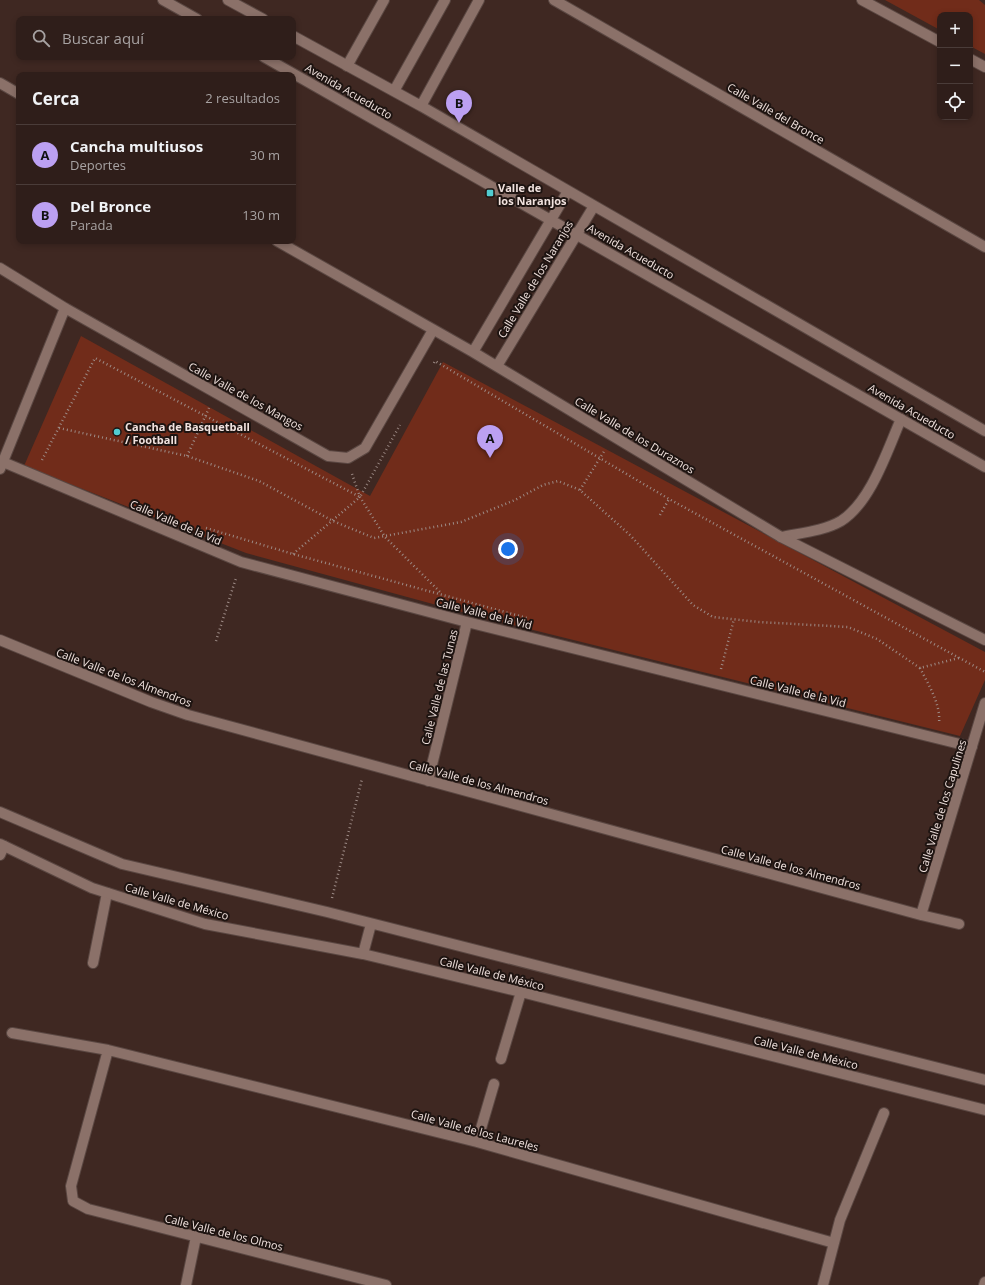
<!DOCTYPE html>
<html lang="es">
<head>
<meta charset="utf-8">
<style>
  :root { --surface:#2f1e1a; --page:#3b2b27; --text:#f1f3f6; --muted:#a7a2a2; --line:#4a3c39; --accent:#bca0f2 }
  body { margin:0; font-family:"Open Sans",sans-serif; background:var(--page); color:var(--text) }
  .controls { position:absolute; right:12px; top:12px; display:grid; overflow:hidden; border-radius:8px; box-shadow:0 2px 6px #0003 }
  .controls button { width:36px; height:36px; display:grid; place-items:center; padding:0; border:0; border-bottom:1px solid var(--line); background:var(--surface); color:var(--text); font:20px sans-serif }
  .you { position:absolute; left:508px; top:549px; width:14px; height:14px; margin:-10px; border:3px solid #fff; border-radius:50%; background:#1a73e8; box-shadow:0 0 0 6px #1a73e833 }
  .badge { display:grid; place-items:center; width:26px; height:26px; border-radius:50%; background:var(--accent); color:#111; font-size:13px; font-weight:700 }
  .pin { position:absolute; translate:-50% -33px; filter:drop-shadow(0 1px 2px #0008) }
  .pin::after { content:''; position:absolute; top:21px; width:14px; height:12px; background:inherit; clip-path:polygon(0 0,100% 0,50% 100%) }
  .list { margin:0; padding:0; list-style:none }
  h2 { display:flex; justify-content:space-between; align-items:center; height:52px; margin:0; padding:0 16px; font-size:17px }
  h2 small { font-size:13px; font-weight:400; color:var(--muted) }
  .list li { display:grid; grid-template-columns:26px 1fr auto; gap:12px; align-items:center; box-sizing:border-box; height:60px; padding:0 16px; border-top:1px solid var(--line) }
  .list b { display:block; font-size:15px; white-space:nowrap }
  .list p { margin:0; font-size:13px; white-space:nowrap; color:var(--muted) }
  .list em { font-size:13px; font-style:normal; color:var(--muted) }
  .icon { flex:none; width:22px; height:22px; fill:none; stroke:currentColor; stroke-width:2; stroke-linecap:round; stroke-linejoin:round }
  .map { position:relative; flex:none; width:985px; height:1285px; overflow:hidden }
  .search { position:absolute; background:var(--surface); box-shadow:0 2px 6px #0003; left:16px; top:16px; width:280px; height:44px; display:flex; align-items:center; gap:10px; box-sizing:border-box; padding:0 14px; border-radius:8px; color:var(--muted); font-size:15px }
  .panel { position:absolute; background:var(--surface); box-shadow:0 2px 6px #0003; left:16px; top:72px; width:280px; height:172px; border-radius:8px }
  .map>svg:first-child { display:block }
</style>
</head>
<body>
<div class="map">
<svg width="985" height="1285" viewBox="0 0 985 1285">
  <rect width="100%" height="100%" fill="#3f2822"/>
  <path fill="#712c1a" d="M885,0H979L985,5V54L970,46V15H940V30Z
    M81,336L370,496L443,362L985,652V680L960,736L477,616L246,553L24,466Z"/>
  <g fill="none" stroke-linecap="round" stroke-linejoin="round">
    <defs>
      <path id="service" d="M347,66L384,0
        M0,855L4,846
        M93,963L107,893"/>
      <path id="pedestrian" d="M781,537C800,533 824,531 841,521C871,502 887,451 901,419"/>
      <path id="minor" d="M163,0L197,19
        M228,0L263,19
        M554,0L985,247
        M862,0L940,42
        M293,36L421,106L985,431
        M264,57L985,467
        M970,59L985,67
        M0,83L19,94
        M394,91L445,0
        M421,106L479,0
        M277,241L473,352L781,537L985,640
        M0,268L65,308L328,456L348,458L365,448L433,330
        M473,352L568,191
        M497,366L594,206
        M3,462L241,562L467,622L972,747
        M0,469L65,308
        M0,640L151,702L188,715L921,915L959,924
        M428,781L467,622
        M0,812L122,864L327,912L985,1080
        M0,844L92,888L205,924L363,954L521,992L985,1110
        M921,915L985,703
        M363,954L371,924
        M12,1033L108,1050L477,1142L834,1243
        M108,1050L71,1186L73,1201L88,1209L386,1285
        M501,1059L521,992
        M477,1142L494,1084
        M186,1285L196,1237
        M823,1285L840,1220L884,1113"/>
      <path id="tertiary" d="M984,1285L985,1282"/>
    </defs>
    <use href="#service" stroke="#5a4742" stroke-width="12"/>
    <use href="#pedestrian" stroke="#5a4742" stroke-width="12"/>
    <use href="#minor" stroke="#5a4742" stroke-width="12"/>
    <use href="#tertiary" stroke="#5a4742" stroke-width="12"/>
    <path stroke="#9d8b86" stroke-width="2.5" stroke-dasharray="1 3" stroke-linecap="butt" d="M434,363L435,361L669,499L985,672
      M59,428L187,456L259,481L333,521L374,538L461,522L515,500L543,485L558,481L580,490L631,536L693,605L713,617L759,622L848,627L877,639L920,668L959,658
      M187,456L209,408
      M42,460L95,358L360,497L400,425
      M352,474L360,497L385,537L441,593
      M580,490L605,450
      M660,515L669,499
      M206,528L293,554L527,618
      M293,554L360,497
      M216,641L236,578
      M920,668C928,684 941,704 939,723
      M721,669L734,619
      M332,898L362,779"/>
    <use href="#service" stroke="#8b7169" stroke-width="10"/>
    <use href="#pedestrian" stroke="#8b7169" stroke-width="10"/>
    <use href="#minor" stroke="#8b7169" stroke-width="10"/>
    <use href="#tertiary" stroke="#8b7169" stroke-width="10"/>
  </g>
  <g fill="#51ccd1" stroke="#1e1411" stroke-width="1.5">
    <rect x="486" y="189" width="8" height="8" rx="2"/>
    <circle cx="117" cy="432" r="4"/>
  </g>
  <g text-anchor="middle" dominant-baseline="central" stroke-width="4" stroke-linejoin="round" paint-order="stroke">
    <g font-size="11" fill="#f1e2de" stroke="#1e1411">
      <text transform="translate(349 91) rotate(30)">Avenida Acueducto</text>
      <text transform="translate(776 113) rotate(30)">Calle Valle del Bronce</text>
      <text transform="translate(631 251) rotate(30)">Avenida Acueducto</text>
      <text transform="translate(535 279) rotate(-59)">Calle Valle de los Naranjos</text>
      <text transform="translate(246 396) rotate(29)">Calle Valle de los Mangos</text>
      <text transform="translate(912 411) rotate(30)">Avenida Acueducto</text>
      <text transform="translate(635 435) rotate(31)">Calle Valle de los Duraznos</text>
      <text transform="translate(176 522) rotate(23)">Calle Valle de la Vid</text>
      <text transform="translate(484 613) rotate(14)">Calle Valle de la Vid</text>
      <text transform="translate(124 677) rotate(21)">Calle Valle de los Almendros</text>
      <text transform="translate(439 687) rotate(-76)">Calle Valle de las Tunas</text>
      <text transform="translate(798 691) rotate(14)">Calle Valle de la Vid</text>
      <text transform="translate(479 782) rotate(15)">Calle Valle de los Almendros</text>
      <text transform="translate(942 806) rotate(-73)">Calle Valle de los Capulines</text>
      <text transform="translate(791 867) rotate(15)">Calle Valle de los Almendros</text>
      <text transform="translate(177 901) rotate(16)">Calle Valle de México</text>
      <text transform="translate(492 973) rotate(14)">Calle Valle de México</text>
      <text transform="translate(806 1052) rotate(14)">Calle Valle de México</text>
      <text transform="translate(475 1130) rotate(15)">Calle Valle de los Laureles</text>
      <text transform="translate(224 1232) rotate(14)">Calle Valle de los Olmos</text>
    </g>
    <g font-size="11" font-weight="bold" fill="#f1e2de" stroke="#1e1411" text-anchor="start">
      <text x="498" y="187">Valle de<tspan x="498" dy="13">los Naranjos</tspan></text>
      <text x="125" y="426">Cancha de Basquetball<tspan x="125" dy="13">/ Football</tspan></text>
    </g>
  </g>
</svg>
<div class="controls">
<button>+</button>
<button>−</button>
<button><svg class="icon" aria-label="locate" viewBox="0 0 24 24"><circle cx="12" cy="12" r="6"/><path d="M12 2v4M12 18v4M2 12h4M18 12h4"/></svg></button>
</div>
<div class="you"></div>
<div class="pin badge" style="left:490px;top:458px">A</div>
<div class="pin badge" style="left:459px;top:123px">B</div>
<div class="search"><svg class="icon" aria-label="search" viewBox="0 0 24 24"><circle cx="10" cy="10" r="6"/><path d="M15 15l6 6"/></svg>Buscar aquí</div>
<section class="panel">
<h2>Cerca<small>2 resultados</small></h2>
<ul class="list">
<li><span class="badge">A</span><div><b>Cancha multiusos</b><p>Deportes</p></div><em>30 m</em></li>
<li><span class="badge">B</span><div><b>Del Bronce</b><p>Parada</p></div><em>130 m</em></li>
</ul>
</section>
</div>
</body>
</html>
